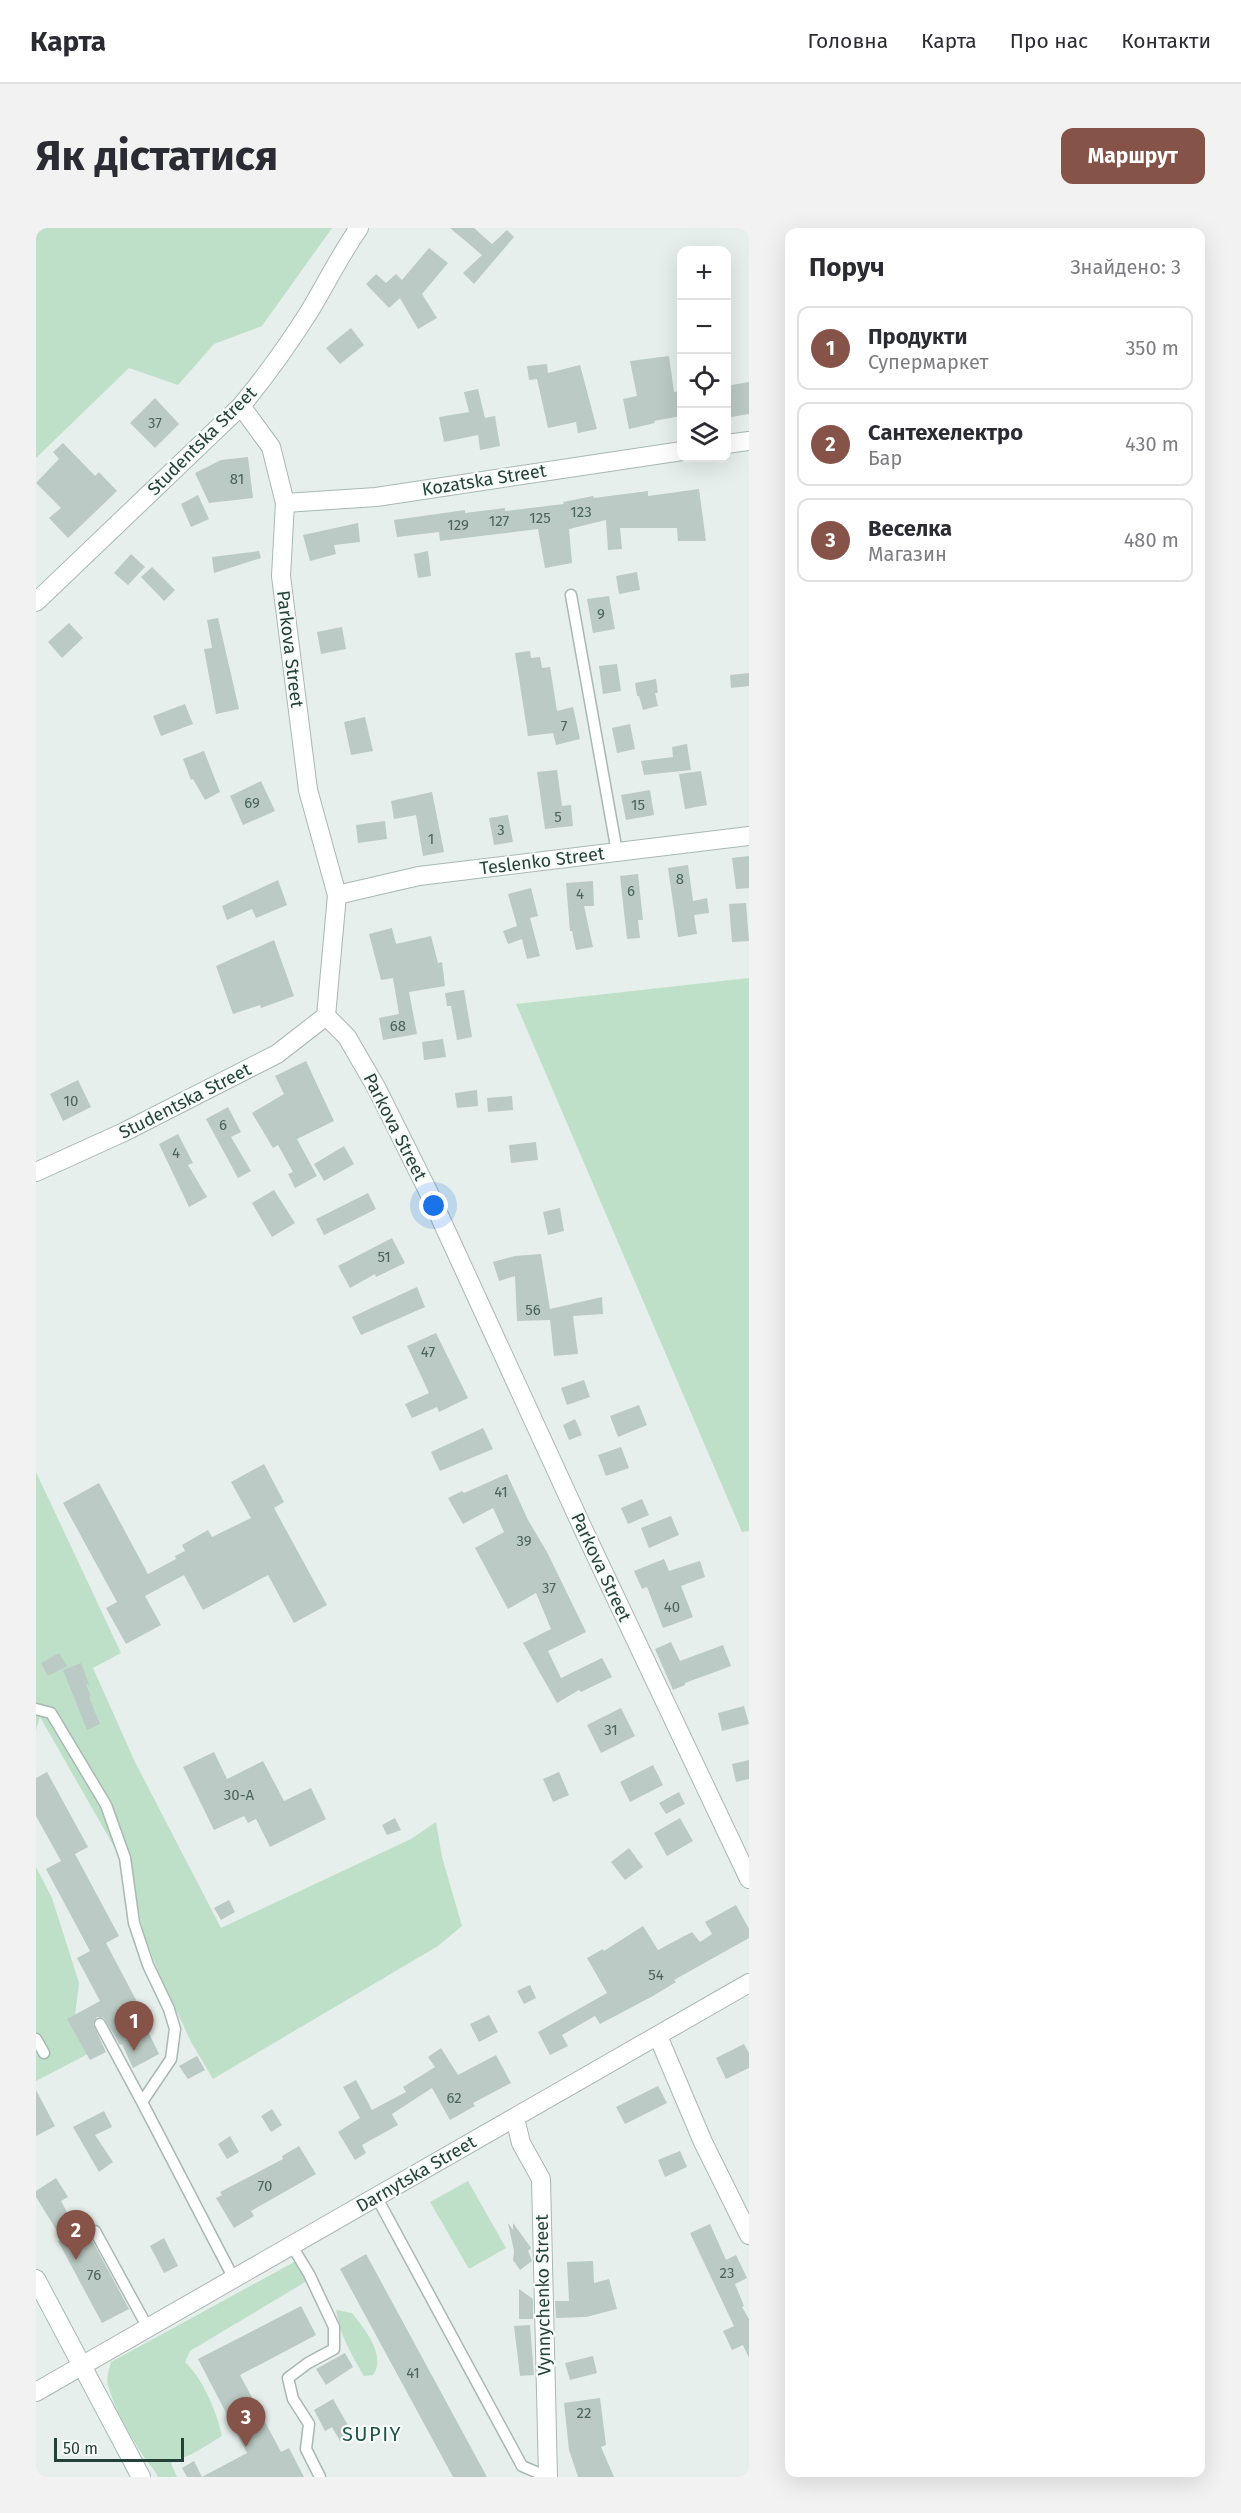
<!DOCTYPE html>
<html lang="uk">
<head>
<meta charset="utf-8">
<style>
  :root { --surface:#fff; --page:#f2f2f3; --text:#2b2b33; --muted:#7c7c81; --line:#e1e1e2; --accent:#855347 }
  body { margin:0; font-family:"Fira Sans",sans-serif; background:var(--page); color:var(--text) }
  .controls { position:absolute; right:18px; top:18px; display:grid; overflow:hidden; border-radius:12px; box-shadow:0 6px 24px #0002 }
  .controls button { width:54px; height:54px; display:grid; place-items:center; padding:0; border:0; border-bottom:2px solid var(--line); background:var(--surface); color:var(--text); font:30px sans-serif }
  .scale { position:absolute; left:18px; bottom:15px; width:130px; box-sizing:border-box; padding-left:6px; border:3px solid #24423a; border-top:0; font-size:16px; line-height:21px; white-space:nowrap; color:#24423a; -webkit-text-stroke:4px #f7fbf9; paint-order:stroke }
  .you { position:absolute; left:398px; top:978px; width:21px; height:21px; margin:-15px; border:4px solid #fff; border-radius:50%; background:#1a73e8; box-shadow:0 0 0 9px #1a73e833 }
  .badge { display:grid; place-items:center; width:39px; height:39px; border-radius:50%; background:var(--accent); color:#fff; font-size:20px; font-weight:700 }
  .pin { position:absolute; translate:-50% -50px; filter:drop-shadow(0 2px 3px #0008) }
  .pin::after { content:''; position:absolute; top:32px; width:21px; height:18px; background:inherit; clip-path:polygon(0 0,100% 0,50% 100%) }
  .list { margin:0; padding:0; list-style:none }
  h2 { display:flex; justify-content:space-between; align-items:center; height:78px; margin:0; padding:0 24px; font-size:26px }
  h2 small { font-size:20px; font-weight:400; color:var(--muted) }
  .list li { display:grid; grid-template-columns:39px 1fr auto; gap:18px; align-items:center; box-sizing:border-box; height:84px; margin:0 12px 12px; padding:0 12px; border:2px solid var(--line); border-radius:12px }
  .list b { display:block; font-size:22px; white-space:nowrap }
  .list p { margin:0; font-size:20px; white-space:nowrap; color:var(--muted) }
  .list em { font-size:20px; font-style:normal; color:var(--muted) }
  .icon { flex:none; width:33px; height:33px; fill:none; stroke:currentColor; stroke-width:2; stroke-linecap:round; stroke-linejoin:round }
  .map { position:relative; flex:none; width:713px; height:2249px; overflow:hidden; border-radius:12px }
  header { display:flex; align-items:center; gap:36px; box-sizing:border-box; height:84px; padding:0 30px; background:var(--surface); border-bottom:2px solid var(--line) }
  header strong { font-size:28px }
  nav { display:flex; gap:33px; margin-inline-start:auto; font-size:21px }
  .intro { display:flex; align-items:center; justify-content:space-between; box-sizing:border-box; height:144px; padding:0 36px }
  h1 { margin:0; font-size:42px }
  .button { padding:15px 27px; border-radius:12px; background:var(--accent); color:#fff; font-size:21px; font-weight:700 }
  main { display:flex; gap:36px; padding:0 36px }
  aside { flex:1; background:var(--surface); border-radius:12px; box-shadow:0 6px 24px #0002 }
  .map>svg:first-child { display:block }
</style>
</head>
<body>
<header>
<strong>Карта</strong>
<nav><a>Головна</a><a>Карта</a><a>Про нас</a><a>Контакти</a></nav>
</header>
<div class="intro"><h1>Як дістатися</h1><a class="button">Маршрут</a></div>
<main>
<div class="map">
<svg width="713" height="2249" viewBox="0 0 713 2249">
  <rect width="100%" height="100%" fill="#e6efeb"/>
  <path fill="#bfe0c8" d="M0,0H296L226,98L178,116L142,157L93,140L0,230Z
    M713,750V1303L706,1304L480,776Z
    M0,1244L85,1425L57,1440L99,1534L185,1700L375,1611L400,1594L406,1629L426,1698L402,1718L177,1851L155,1814L122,1743L107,1704L96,1650L4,1489L0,1502Z
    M0,1639L16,1670L43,1755L39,1788L52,1826L0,1853Z
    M432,1953L470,2020L433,2041L394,1974Z
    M260,2033L271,2053L154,2123L149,2134C167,2151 181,2184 186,2208L158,2225L135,2235L141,2249H122C118,2240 111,2234 106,2226C93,2206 78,2180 72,2157C70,2149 73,2142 75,2134Z
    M300,2082L316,2085C328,2100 351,2128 337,2147L328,2148C316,2128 303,2105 300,2082Z"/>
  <path fill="#bbcac4" d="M414,0H438L456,16L471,2L478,9L438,56L427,45L446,27Z
    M393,20L412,35L386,66L401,90L382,101L364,70L353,80L330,56L340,46L350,55L360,46L366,52Z
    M315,100L328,117L304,136L290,120Z
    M633,128L638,164L644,163L645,188L618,193L619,195L593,201L587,171L601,168L594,133Z
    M511,136L512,145L544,137L561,201L542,205L540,194L512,200L501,151L493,152L491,138Z
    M713,154V186L695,189L690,158Z
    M442,161L449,190L459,188L464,218L444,222L442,207L408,214L403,189L433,184L428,164Z
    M119,170L143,196L119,220L94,195Z
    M27,215L59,248L63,244L81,263L32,310L13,290L25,280L0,255L23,231L17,224Z
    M212,229L217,270L173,275L159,245L185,232Z
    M663,261L670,313H642L641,300H584L586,321L572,322L570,292L533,301L536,335L509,340L502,301L404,313L403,304L361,309L358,292L429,282V285L469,280V283L528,276L527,274L557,268L558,270L612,263V268Z
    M162,267L173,291L155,299L145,276Z
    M322,295L324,314L298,317L300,326L274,333L267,307Z
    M223,323L225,330L178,345L176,329Z
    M392,323L395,348L382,350L378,326Z
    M95,326L109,339L92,357L78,345Z
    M116,339L139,362L128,373L105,349Z
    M601,344L604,362L583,366L580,348Z
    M573,368L579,401L557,405L551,371Z
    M182,390L203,481L180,486L168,421L176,420L171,392Z
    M33,395L47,410L26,430L12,414Z
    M306,399L310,421L285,426L281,404Z
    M494,423L495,430L504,429L506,440L514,439L521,483L537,479L544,511L520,517L517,505L492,508L479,425Z
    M581,436L585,463L567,466L563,438Z
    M713,445V458L695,460L694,447Z
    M620,451L622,465H619L622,478L607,482L603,468H601L599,455Z
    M149,476L157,496L125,508L117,488Z
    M329,489L337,523L315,527L308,494Z
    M594,496L599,521L581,525L576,500Z
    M651,516L655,542L608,547L605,533L637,529L636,519Z
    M168,523L184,564L169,572L157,551L155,552L147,531Z
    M521,542L526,578L535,577L537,598L509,601L501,544Z
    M665,543L671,577L649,581L643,546Z
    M225,553L239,583L207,597L194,568Z
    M614,562L618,587L590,592L585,567Z
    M396,564L408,624L387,628L380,587L358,591L355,573Z
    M472,587L477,614L458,617L453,590Z
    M349,593L351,611L322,615L320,597Z
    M713,628V660L700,661L696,630Z
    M652,637L657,673L671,670L673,685L658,687L661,706L642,709L632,640Z
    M602,646L607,692H602L604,710L591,711L584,648Z
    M242,652L251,677L220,690L216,681L191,692L186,678Z
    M557,653L558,678H548L557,719L540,722L536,703H534L530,655Z
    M495,660L502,688L494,690L504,728L491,731L486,711L472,716L467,703L481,698L472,666Z
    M710,675L713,713L696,714L693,676Z
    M356,700L360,716L395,708L402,735L406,734L409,758L373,764L381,806L347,812L343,790L363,786L357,750L345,752L333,706Z
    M238,712L258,768L225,780L224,777L197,786L180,738Z
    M428,762L436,809L421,812L415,778H411L409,765Z
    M407,811L410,829L388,832L386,814Z
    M270,833L298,893L261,911L281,948L259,960L252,946L257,944L242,917L237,920L216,885L248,866L239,848Z
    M42,852L55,879L27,893L14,866Z
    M441,862L442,878L421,880L419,865Z
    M476,868L477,882L452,884L451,870Z
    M192,879L205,904L195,909L215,943L202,950L170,891Z
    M142,906L157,935L152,937L171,969L153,979L123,916Z
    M500,914L502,932L475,935L473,917Z
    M308,918L318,936L288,953L278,936Z
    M238,962L259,995L236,1009L216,975Z
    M332,965L340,981L288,1007L280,991Z
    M524,980L528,1003L512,1007L507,984Z
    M356,1010L369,1035L340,1049L339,1046L314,1060L302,1038Z
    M505,1026L514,1081L566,1069L567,1086L537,1088L542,1126L518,1128L514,1092L481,1093L479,1048L463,1053L457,1034L479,1028Z
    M381,1059L389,1079L325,1107L316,1089Z
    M400,1105L432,1170L403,1184L401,1179L376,1190L369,1176L393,1165L371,1118Z
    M548,1152L554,1169L531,1177L525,1160Z
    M603,1177L611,1197L582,1209L574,1188Z
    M539,1191L546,1207L533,1212L527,1197Z
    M447,1200L457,1221L404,1243L395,1224Z
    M585,1219L593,1240L570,1248L562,1227Z
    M228,1236L248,1274L238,1280L291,1377L258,1395L232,1347L167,1382L148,1347L109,1368L125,1397L90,1416L70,1380L81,1374L27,1275L63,1255L112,1346L140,1331L139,1328L149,1323L146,1317L172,1302L176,1309L215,1290L195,1254Z
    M471,1246L492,1292L511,1324L550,1404L512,1423L525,1450L566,1430L576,1449L545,1464L543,1462L521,1475L487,1415L515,1401L500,1365L472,1381L439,1320L468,1304L457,1280L427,1296L412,1270L426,1263L428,1265Z
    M606,1271L613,1287L592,1296L585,1280Z
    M635,1288L643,1307L613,1320L605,1300Z
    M628,1331L633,1343L664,1333L669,1349L645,1358L657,1389L627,1400L611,1359L606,1361L598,1343Z
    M635,1414L644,1433L687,1417L695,1438L649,1455V1457L637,1462L619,1421Z
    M23,1425L31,1438L12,1448L5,1435Z
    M45,1435L53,1456L50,1457L55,1468L53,1469L64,1496L51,1502L27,1442Z
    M708,1478L713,1496L686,1503L682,1485Z
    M585,1480L599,1508L565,1525L551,1497Z
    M178,1524L191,1551L227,1533L248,1573L275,1560L290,1591L234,1619L220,1591L212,1595L208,1588L178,1602L147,1539Z
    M713,1532V1551L700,1554L696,1536Z
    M617,1537L627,1557L594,1574L584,1554Z
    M11,1544L52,1619L39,1626L83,1708L70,1715L108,1787L105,1789L123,1826L97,1840L86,1816L84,1817L68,1790L61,1789L57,1796L70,1824L54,1832L31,1791L64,1773L41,1730L54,1723L10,1641L25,1633L0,1588V1550Z
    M523,1544L533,1567L517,1574L507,1551Z
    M643,1564L649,1576L630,1586L623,1575Z
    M359,1590L365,1602L351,1607L346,1597Z
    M644,1590L657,1613L631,1628L618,1605Z
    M593,1620L607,1639L589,1652L575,1634Z
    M193,1672L199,1684L185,1692L178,1680Z
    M700,1677L713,1701V1710L638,1752L640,1754L617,1768L564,1796L559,1788L526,1807L532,1818L514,1827L502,1804L571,1765L551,1730L567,1721L568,1723L607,1698L622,1722L656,1704L664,1714L676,1706L669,1694Z
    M494,1757L500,1770L488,1776L481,1763Z
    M453,1787L462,1804L443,1814L434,1796Z
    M708,1816L713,1825V1840L690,1851L680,1830Z
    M405,1820L422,1847L460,1827L475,1855L437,1875L439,1878L414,1892L396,1860L356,1886L362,1897L326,1917L330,1925L319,1932L302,1904L324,1890L307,1859L320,1852L336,1882L370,1864L367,1859L399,1839L392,1829Z
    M161,1828L169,1842L152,1851L143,1838Z
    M622,1858L631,1875L589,1896L580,1879Z
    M0,1862L19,1898L0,1908Z
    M236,1881L246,1897L235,1904L225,1888Z
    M68,1883L76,1899L59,1907L77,1934L63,1944L37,1899Z
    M194,1908L203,1924L191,1931L182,1916Z
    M263,1918L280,1946L215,1983L218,1988L198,2000L180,1970L186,1967L184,1964L247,1931L246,1928Z
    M644,1923L651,1939L629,1949L622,1932Z
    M20,1950L32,1969L25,1973L41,2003L49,1999L93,2081L66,2095L22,2013L26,2011L0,1969V1963Z
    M472,1995L477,2002V1995L495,2020L492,2023L496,2033L484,2042L477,2032L478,2023Z
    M674,1996L690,2032L700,2027L711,2050L699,2056L708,2078L706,2079L713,2091V2130L707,2117L696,2122L687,2103L698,2098L654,2005Z
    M128,2010L142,2038L128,2045L114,2018Z
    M330,2026L451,2249H417L304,2041Z
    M557,2033L558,2055L573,2051L581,2081L550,2089L520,2090L519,2073H533L531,2034Z
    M483,2061L497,2071V2091H483Z
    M265,2078L280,2107L204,2147L245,2224L253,2220L268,2249H151L146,2240L158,2233L166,2249L211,2225L162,2131Z
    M494,2097L498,2147L484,2148L478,2098Z
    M309,2125L317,2139L290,2157L280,2141Z
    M557,2128L561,2145L534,2152L529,2135Z
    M564,2170L570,2217L565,2219L578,2249H542L533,2222L528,2175Z
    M297,2171L317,2206L304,2213L296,2199L289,2203L278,2182Z"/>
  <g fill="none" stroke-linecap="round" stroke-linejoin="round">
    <defs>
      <path id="service" d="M535,367L581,624
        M0,1481L15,1485L70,1577L89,1630L98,1695L112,1737L133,1781L139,1801L135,1831L106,1874L198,2051
        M64,1796L106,1874
        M0,1811L8,1825
        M340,1968L486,2238L512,2249
        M59,2003L112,2100
        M256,2018L273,2046L298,2099V2121L272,2135L252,2150L257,2171L273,2196L270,2221L284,2249"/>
      <path id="minor" d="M205,178L235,219L249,275L245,348L272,562L301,667L290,788
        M690,216L713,213
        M249,275L340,269L646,223
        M0,374L205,178C230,148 252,117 273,84C290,56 304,27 323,0
        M301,667L383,648L713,608
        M290,788L311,809L340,859L391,961L549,1305L713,1651
        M0,944L88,904L241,826L290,788
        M622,1808L667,1914L713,2007
        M479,1890L485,1915L505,1951L512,2249"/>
      <path id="tertiary" d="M0,2164L713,1755"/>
      <path id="secondary" d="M0,2051L105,2249"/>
    </defs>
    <use href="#service" stroke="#a8b8b2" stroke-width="13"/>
    <use href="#minor" stroke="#a8b8b2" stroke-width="20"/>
    <use href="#tertiary" stroke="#a8b8b2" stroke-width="20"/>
    <use href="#secondary" stroke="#a4bbb3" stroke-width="20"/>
    <use href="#service" stroke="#fff" stroke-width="10"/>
    <use href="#minor" stroke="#fff" stroke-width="18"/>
    <use href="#tertiary" stroke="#fff" stroke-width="18"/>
    <use href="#secondary" stroke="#fff" stroke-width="18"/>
  </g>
  <g text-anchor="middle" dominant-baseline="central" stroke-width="4.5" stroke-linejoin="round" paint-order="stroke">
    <g font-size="15" fill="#4a645c">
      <text x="119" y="195">37</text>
      <text x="201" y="251">81</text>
      <text x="545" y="284">123</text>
      <text x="504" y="290">125</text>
      <text x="463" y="293">127</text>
      <text x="422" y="297">129</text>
      <text x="565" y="386">9</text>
      <text x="528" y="498">7</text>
      <text x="216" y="575">69</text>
      <text x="602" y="577">15</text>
      <text x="522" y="589">5</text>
      <text x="465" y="602">3</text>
      <text x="395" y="611">1</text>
      <text x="644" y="651">8</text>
      <text x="595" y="663">6</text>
      <text x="544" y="666">4</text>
      <text x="362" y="798">68</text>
      <text x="35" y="873">10</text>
      <text x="187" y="897">6</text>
      <text x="140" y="925">4</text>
      <text x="348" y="1029">51</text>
      <text x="497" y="1082">56</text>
      <text x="392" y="1124">47</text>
      <text x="465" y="1264">41</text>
      <text x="488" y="1313">39</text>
      <text x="513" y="1360">37</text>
      <text x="636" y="1379">40</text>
      <text x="575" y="1502">31</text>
      <text x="203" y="1567">30-А</text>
      <text x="620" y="1747">54</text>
      <text x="418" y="1870">62</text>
      <text x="229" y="1958">70</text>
      <text x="691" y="2045">23</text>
      <text x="58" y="2047">76</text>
      <text x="377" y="2145">41</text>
      <text x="548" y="2185">22</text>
    </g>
    <g font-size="18" fill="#24423a" stroke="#f7fbf9">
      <text transform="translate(166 213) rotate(-45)">Studentska Street</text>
      <text transform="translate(448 252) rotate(-9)">Kozatska Street</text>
      <text transform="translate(254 421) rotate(83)">Parkova Street</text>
      <text transform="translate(506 633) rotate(-7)">Teslenko Street</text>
      <text transform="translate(149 873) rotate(-27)">Studentska Street</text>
      <text transform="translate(359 899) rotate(63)">Parkova Street</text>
      <text transform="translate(565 1339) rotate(65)">Parkova Street</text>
      <text transform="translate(380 1946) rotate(-30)">Darnytska Street</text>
      <text transform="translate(507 2067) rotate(-91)">Vynnychenko Street</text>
    </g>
    <g font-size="20" letter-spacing="1.5" fill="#1f5548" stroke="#f7fbf9">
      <text x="336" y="2206">SUPIY</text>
    </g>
  </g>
</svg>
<div class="controls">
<button>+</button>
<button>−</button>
<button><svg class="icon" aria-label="locate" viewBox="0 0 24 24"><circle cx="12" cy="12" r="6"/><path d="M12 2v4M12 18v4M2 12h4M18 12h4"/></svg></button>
<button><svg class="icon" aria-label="layers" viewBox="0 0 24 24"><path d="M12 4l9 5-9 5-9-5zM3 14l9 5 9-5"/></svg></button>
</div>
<div class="scale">50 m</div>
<div class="you"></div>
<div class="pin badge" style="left:98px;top:1823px">1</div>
<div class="pin badge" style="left:40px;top:2032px">2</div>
<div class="pin badge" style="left:210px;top:2219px">3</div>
</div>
<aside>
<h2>Поруч<small>Знайдено: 3</small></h2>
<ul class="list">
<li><span class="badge">1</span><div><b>Продукти</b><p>Супермаркет</p></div><em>350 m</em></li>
<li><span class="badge">2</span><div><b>Сантехелектро</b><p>Бар</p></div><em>430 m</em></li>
<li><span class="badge">3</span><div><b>Веселка</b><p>Магазин</p></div><em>480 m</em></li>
</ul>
</aside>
</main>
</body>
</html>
